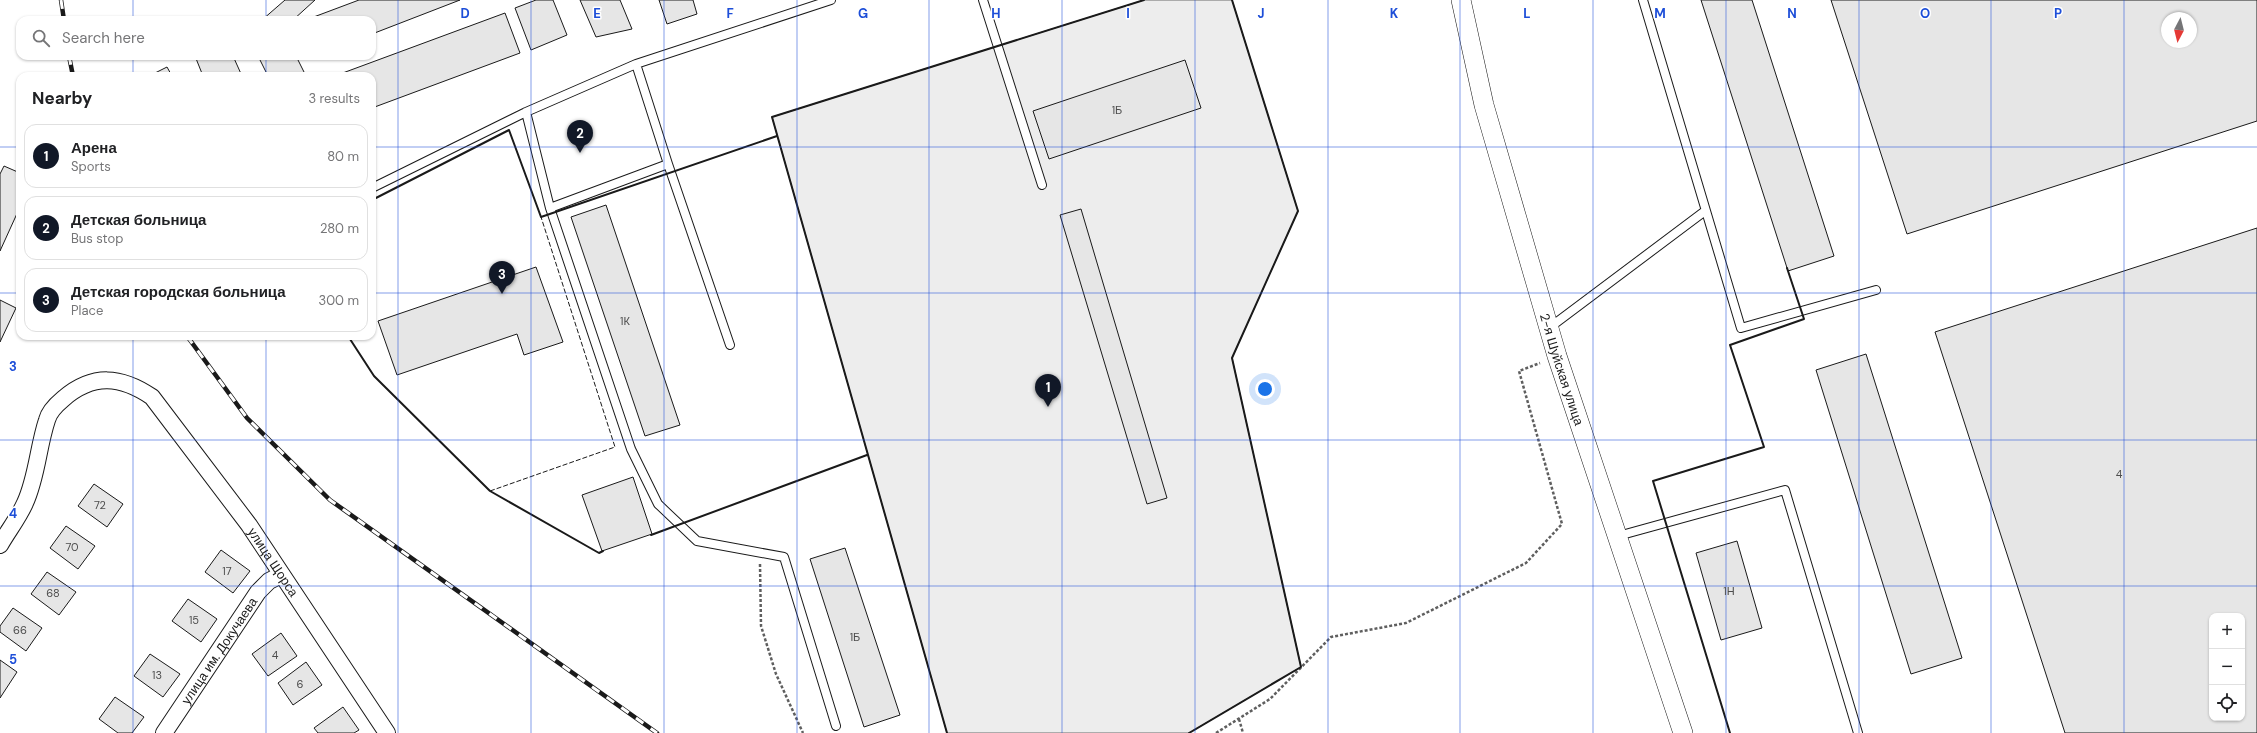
<!DOCTYPE html>
<html lang="en">
<head>
<meta charset="utf-8">
<style>
  :root { --surface:#fff; --page:#f2f2f2; --text:#202124; --muted:#757577; --line:#e0e0e0; --accent:#111827 }
  body { margin:0; font-family:"DM Sans",sans-serif; background:var(--page); color:var(--text) }
  .controls { position:absolute; right:12px; bottom:12px; display:grid; overflow:hidden; border-radius:8px; box-shadow:0 1px 3px #0004 }
  .controls button { width:36px; height:36px; display:grid; place-items:center; padding:0; border:0; border-bottom:1px solid var(--line); background:var(--surface); color:var(--text); font:20px sans-serif }
  .compass { position:absolute; left:2161px; top:12px; width:36px; height:36px; border-radius:50%; background:var(--surface); box-shadow:0 1px 3px #0004; rotate:187deg }
  .you { position:absolute; left:1265px; top:389px; width:14px; height:14px; margin:-10px; border:3px solid #fff; border-radius:50%; background:#1a73e8; box-shadow:0 0 0 6px #1a73e833 }
  .badge { display:grid; place-items:center; width:26px; height:26px; border-radius:50%; background:var(--accent); color:#fff; font-size:13px; font-weight:700 }
  .pin { position:absolute; translate:-50% -33px; filter:drop-shadow(0 1px 2px #0008) }
  .pin::after { content:''; position:absolute; top:21px; width:14px; height:12px; background:inherit; clip-path:polygon(0 0,100% 0,50% 100%) }
  .list { margin:0; padding:0; list-style:none }
  h2 { display:flex; justify-content:space-between; align-items:center; height:52px; margin:0; padding:0 16px; font-size:17px }
  h2 small { font-size:13px; font-weight:400; color:var(--muted) }
  .list li { display:grid; grid-template-columns:26px 1fr auto; gap:12px; align-items:center; box-sizing:border-box; height:64px; margin:0 8px 8px; padding:0 8px; border:1px solid var(--line); border-radius:12px }
  .list b { display:block; font-size:15px; white-space:nowrap }
  .list p { margin:0; font-size:13px; white-space:nowrap; color:var(--muted) }
  .list em { font-size:13px; font-style:normal; color:var(--muted) }
  .icon { flex:none; width:22px; height:22px; fill:none; stroke:currentColor; stroke-width:2; stroke-linecap:round; stroke-linejoin:round }
  .map { position:relative; flex:none; width:2257px; height:733px; overflow:hidden }
  .search { position:absolute; background:var(--surface); box-shadow:0 1px 3px #0004; left:16px; top:16px; width:360px; height:44px; display:flex; align-items:center; gap:10px; box-sizing:border-box; padding:0 14px; border-radius:12px; color:var(--muted); font-size:15px }
  .panel { position:absolute; background:var(--surface); box-shadow:0 1px 3px #0004; left:16px; top:72px; width:360px; height:268px; border-radius:12px }
  .map>svg:first-child { display:block }
</style>
</head>
<body>
<div class="map">
<svg width="2257" height="733" viewBox="0 0 2257 733">
  <rect width="100%" height="100%" fill="#fff"/>
  <path fill="#ededed" stroke="#6a6a6a" d="M1144,0H1232L1298,211L1232,358L1301,667L1189,733H947L772,117Z"/>
  <path fill="#e6e6e6" stroke="#1a1a1a" fill-rule="evenodd" d="M285,0H315L293,20H262Z
    M359,0H460L372,34V20H311V18Z
    M536,0H553L567,35L531,50L515,8Z
    M580,0H620L632,29L596,37Z
    M659,0H693L697,14L667,24Z
    M1701,0H1752L1834,256L1788,271Z
    M1831,0H2257V121L1907,234ZM2167,18H2191V42H2167Z
    M505,13L520,53L372,108V76H341L340,74Z
    M195,56H233L242,76H203Z
    M258,56H296L306,76H268Z
    M1185,60L1201,108L1049,159L1033,111Z
    M167,67L172,76H149Z
    M4,166L20,173V207L0,251V174Z
    M606,205L680,425L645,436L571,217Z
    M1081,209L1167,498L1147,504L1060,215Z
    M2257,228V733H2065L1935,332ZM2212,616H2242V718H2212Z
    M536,267L563,342L524,355L517,334L397,375L378,321Z
    M0,300L16,308L0,342Z
    M1866,354L1962,658L1911,674L1816,370Z
    M633,477L652,534L602,551L582,495Z
    M94,484L123,504L107,527L78,506Z
    M66,526L95,546L78,569L50,548Z
    M1737,541L1762,628L1721,640L1696,553Z
    M845,548L900,715L864,727L810,559Z
    M221,550L250,571L233,593L205,572Z
    M47,572L76,592L59,615L31,594Z
    M188,599L217,619L201,642L172,621Z
    M13,608L42,628L26,651L0,632V626Z
    M281,633L297,656L268,676L252,654Z
    M150,654L180,674L163,697L134,676Z
    M0,660L17,672L0,698Z
    M306,662L322,685L293,705L278,683Z
    M115,697L144,717L132,733H118L99,719Z
    M343,707L359,730L354,733H318L314,728Z"/>
  <g fill="none" stroke-linecap="round" stroke-linejoin="round">
    <defs>
      <path id="service" d="M983,0L1042,185
        M1643,0L1741,328L1876,290
        M636,64L668,164L730,345
        M526,112L550,208L631,449L658,504L697,541L784,557L836,726
        M372,188L526,112L636,64L831,0
        M550,208L668,164
        M1549,328L1705,211
        M1618,536L1785,490L1858,733"/>
      <g id="minor">
        <path id="s1" d="M0,545C8,531 19,517 25,503C37,477 38,447 47,420C49,412 57,404 63,399C93,373 121,376 152,397L249,525L387,733"/>
        <path id="s2" d="M164,733L258,592L269,581L281,575"/>
      </g>
      <g id="tertiary">
        <path id="s3" d="M1461,0L1484,105L1557,356L1683,733"/>
      </g>
    </defs>
    <use href="#service" stroke="#1a1a1a" stroke-width="10"/>
    <use href="#minor" stroke="#1a1a1a" stroke-width="18"/>
    <use href="#tertiary" stroke="#1a1a1a" stroke-width="20"/>
    <path stroke="#5f5f5f" stroke-width="2.5" stroke-dasharray="3 2" stroke-linecap="butt" d="M760,564L761,626L776,674L803,733
      M1239,719L1243,733
      M1216,733L1270,699L1331,637L1406,623L1526,563L1562,524L1519,371L1540,363"/>
    <use href="#service" stroke="#fff" stroke-width="8"/>
    <use href="#minor" stroke="#fff" stroke-width="16"/>
    <use href="#tertiary" stroke="#fff" stroke-width="19"/>
    <defs>
      <path id="rail" d="M61,0L64,20
        M69,56L73,76
        M187,336L247,418L330,500L657,733"/>
    </defs>
    <use href="#rail" stroke="#1a1a1a" stroke-width="4.5"/>
    <use href="#rail" stroke="#fff" stroke-width="3" stroke-dasharray="9" stroke-linecap="butt"/>
    <path stroke="#1a1a1a" stroke-width="1" stroke-dasharray="5 2" stroke-linecap="butt" d="M490,491L615,447L541,217"/>
    <path stroke="#1a1a1a" stroke-width="2" d="M372,200L509,130L541,217L777,136
      M348,336L374,376L490,491L599,553L603,551
      M651,535L867,455
      M947,733L772,117L1144,0
      M1189,733L1301,667L1232,358L1298,211L1232,0
      M1730,733L1653,481L1764,447L1730,345L1804,319L1787,268"/>
  </g>
  <path fill="none" stroke="#1d4ed8" stroke-width="1" stroke-opacity="0.55" d="M133,0V20M266,0V20M398,0V733M531,0V733M664,0V733M797,0V733M929,0V733M1062,0V733M1195,0V733M1328,0V733M1460,0V733M1593,0V733M1726,0V733M1859,0V733M1991,0V733M2124,0V733M133,56V76M266,56V76M0,147H20M372,147H2257M0,293H20M372,293H2257M133,336V733M266,336V733M0,440H2257M0,586H2257"/>
  <g text-anchor="middle" dominant-baseline="central" stroke-width="3" stroke-linejoin="round" paint-order="stroke">
    <g font-size="11" fill="#4d4d4d">
      <text x="1117" y="110">1Б</text>
      <text x="625" y="321">1К</text>
      <text x="2119" y="474">4</text>
      <text x="100" y="505">72</text>
      <text x="72" y="547">70</text>
      <text x="227" y="571">17</text>
      <text x="1729" y="591">1Н</text>
      <text x="53" y="593">68</text>
      <text x="194" y="620">15</text>
      <text x="20" y="630">66</text>
      <text x="855" y="637">1Б</text>
      <text x="275" y="655">4</text>
      <text x="157" y="675">13</text>
      <text x="300" y="684">6</text>
    </g>
    <g font-size="13" fill="#1a1a1a" stroke="#fff">
      <text stroke="none"><textPath href="#s3" startOffset="383">2-я Шуйская улица</textPath></text>
      <text stroke="none"><textPath href="#s1" startOffset="464">улица Щорса</textPath></text>
      <text stroke="none"><textPath href="#s2" startOffset="99">улица им. Докучаева</textPath></text>
    </g>
  </g>
  <g font-size="13" text-anchor="middle" font-weight="bold" fill="#1d4ed8" stroke="#fff" stroke-width="3" stroke-linejoin="round" paint-order="stroke">
    <text x="465" y="18">D</text>
    <text x="597" y="18">E</text>
    <text x="730" y="18">F</text>
    <text x="863" y="18">G</text>
    <text x="996" y="18">H</text>
    <text x="1128" y="18">I</text>
    <text x="1261" y="18">J</text>
    <text x="1394" y="18">K</text>
    <text x="1527" y="18">L</text>
    <text x="1660" y="18">M</text>
    <text x="1792" y="18">N</text>
    <text x="1925" y="18">O</text>
    <text x="2058" y="18">P</text>
    <text x="13" y="371">3</text>
    <text x="13" y="518">4</text>
    <text x="13" y="664">5</text>
  </g>
</svg>
<div class="controls">
<button>+</button>
<button>−</button>
<button><svg class="icon" aria-label="locate" viewBox="0 0 24 24"><circle cx="12" cy="12" r="6"/><path d="M12 2v4M12 18v4M2 12h4M18 12h4"/></svg></button>
</div>
<svg class="compass" viewBox="-18 -18 36 36"><path d="M0-13l5 13h-10z" fill="#e53935"/><path d="M0 13l5-13h-10z" fill="#757577"/></svg>
<div class="you"></div>
<div class="pin badge" style="left:1048px;top:407px">1</div>
<div class="pin badge" style="left:580px;top:153px">2</div>
<div class="pin badge" style="left:502px;top:294px">3</div>
<div class="search"><svg class="icon" aria-label="search" viewBox="0 0 24 24"><circle cx="10" cy="10" r="6"/><path d="M15 15l6 6"/></svg>Search here</div>
<section class="panel">
<h2>Nearby<small>3 results</small></h2>
<ul class="list">
<li><span class="badge">1</span><div><b>Арена</b><p>Sports</p></div><em>80 m</em></li>
<li><span class="badge">2</span><div><b>Детская больница</b><p>Bus stop</p></div><em>280 m</em></li>
<li><span class="badge">3</span><div><b>Детская городская больница</b><p>Place</p></div><em>300 m</em></li>
</ul>
</section>
</div>
</body>
</html>
